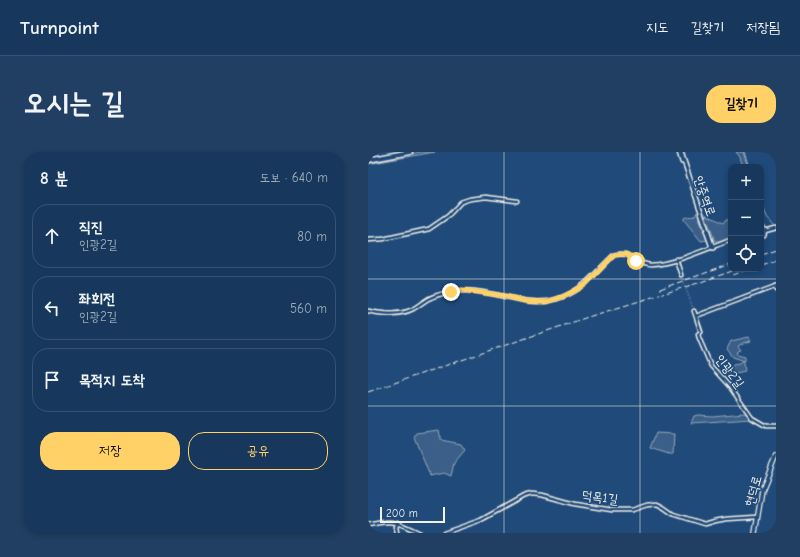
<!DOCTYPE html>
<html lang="ko">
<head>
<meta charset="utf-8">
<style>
  :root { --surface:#17385c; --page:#203f62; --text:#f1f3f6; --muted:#9eacbb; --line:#365272; --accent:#ffd166 }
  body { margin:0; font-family:"Comic Neue","Poor Story",sans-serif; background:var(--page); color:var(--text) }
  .controls { position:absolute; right:12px; top:12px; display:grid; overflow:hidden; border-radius:8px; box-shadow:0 2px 6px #0003 }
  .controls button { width:36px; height:36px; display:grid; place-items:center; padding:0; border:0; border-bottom:1px solid var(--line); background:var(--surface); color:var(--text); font:20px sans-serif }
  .scale { position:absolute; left:12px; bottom:10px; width:65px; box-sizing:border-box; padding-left:4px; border:2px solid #f4f1e8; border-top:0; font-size:11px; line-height:14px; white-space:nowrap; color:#f4f1e8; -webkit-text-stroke:3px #1f4a7a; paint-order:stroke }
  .stop { position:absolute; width:12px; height:12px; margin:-9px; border:3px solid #ffd166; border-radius:50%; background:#fff }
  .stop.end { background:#ffd166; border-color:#fff; box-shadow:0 1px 4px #0008 }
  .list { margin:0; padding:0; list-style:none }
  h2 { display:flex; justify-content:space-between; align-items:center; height:52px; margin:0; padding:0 16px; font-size:17px }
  h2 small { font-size:13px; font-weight:400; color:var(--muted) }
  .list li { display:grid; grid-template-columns:26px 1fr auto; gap:12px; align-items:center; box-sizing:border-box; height:64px; margin:0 8px 8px; padding:0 8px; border:1px solid var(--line); border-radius:16px }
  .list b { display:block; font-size:15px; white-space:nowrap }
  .list p { margin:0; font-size:13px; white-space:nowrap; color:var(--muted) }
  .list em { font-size:13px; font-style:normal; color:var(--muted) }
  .actions { display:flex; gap:8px; padding:12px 16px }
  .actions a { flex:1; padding:9px 0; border:1px solid var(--accent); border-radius:16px; text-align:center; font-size:14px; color:var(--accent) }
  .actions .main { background:var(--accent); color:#111 }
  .icon { flex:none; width:22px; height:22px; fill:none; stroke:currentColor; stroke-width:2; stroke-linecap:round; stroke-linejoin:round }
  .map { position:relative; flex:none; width:408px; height:381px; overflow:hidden; border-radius:16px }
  header { display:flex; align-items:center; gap:24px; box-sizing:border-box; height:56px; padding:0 20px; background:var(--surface); border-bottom:1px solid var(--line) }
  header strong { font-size:19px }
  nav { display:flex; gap:22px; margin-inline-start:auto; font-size:14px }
  .intro { display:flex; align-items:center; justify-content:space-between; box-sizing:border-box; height:96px; padding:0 24px }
  h1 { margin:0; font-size:28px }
  .button { padding:10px 18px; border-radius:16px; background:var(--accent); color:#111; font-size:14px; font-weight:700 }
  main { display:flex; gap:24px; padding:0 24px }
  aside { flex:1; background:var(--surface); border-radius:16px; box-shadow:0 2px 6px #0003 }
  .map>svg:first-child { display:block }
</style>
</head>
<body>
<header>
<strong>Turnpoint</strong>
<nav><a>지도</a><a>길찾기</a><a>저장됨</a></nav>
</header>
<div class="intro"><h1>오시는 길</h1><a class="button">길찾기</a></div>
<main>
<aside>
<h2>8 분<small>도보 · 640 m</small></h2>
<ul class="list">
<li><svg class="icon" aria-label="ahead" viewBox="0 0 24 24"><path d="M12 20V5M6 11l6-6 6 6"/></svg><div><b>직진</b><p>인광2길</p></div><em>80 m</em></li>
<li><svg class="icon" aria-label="left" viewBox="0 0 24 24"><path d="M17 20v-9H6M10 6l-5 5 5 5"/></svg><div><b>좌회전</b><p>인광2길</p></div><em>560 m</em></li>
<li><svg class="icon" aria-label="arrive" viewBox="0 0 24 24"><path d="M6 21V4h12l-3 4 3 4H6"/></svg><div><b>목적지 도착</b></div></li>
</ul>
<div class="actions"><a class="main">저장</a><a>공유</a></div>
</aside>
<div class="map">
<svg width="408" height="381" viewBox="0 0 408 381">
  <rect width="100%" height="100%" fill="#1f4a7a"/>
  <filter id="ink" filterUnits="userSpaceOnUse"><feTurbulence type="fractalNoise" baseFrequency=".025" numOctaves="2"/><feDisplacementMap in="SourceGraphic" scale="8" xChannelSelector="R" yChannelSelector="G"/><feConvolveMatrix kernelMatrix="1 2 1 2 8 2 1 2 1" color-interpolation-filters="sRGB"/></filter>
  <g filter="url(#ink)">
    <path fill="#3a5f88" stroke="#97a8b8" d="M53,0H67L0,12V10Z
      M368,0H376L381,15H375L372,5Z
      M329,60L339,88L333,89L316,68V66C323,62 325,68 329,60Z
      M337,62L355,71L363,64V85L351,90L347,89Z
      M381,185L383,189L375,191L370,194L373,198L370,199L369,202L377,204V209L365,205L359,197L363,189Z
      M374,209L376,210L377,219L368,221L367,223L355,219L357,215L363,217L365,212L372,211Z
      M377,261L383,267L323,271L326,264L330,263L344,264Z
      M71,278L73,288L93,292L97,298L86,311L83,324L76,321L62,324L46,285L49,281Z
      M288,281L306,282L305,302H301L282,296Z"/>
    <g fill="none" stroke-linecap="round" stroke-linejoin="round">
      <path stroke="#9cacbb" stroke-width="1" d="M377,0L382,15
        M393,49L399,65L406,73"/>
      <path stroke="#3f638a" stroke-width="2.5" stroke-dasharray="2.5 1" stroke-linecap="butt" d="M313,123L326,159"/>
      <defs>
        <path id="minor" d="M393,75L396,76L397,79
          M338,79L343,93
          M393,84L396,83L397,79L408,76
          M0,88L15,87L61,77L80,64L93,50L102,47L118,45L149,49
          M308,107L313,123
          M407,134L408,138
          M0,159C14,162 31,164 45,157C50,154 55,150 60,147C69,142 82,140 92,139C124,136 158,157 189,147C217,138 225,122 246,103C263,98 267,113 283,113C306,112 341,96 363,88
          M326,159L333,180L330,182L331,186L343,214L362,235L384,266L398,274H408
          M328,164L408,134
          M0,373C27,367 28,370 52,381
          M29,381L28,375L30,370
          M76,381L113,368L156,344L164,342L174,343L207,352L244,358H264L279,353L289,352L295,355L305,362L337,372L347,369L358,367L389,365"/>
        <path id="tertiary" d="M311,0L314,10
          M313,0L345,96"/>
        <path id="secondary" d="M387,381L394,338L408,304"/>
        <path id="primary" d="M0,8L42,0"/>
      </defs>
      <use href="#minor" stroke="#f4f1e8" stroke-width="5.5"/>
      <use href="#tertiary" stroke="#f4f1e8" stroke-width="6"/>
      <use href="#secondary" stroke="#f4f1e8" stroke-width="6"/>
      <use href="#primary" stroke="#f4f1e8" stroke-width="7"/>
      <use href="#minor" stroke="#1f4a7a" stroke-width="2.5"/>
      <use href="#tertiary" stroke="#1f4a7a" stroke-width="3"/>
      <use href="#secondary" stroke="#1f4a7a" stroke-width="3.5"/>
      <use href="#primary" stroke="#1f4a7a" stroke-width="4"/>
      <path stroke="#f4f1e8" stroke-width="1" stroke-dasharray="6 3" stroke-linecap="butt" d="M393,102L408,97
        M393,113L408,108
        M365,123L382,117
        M292,137L363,112
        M0,240L220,165L330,131L370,117"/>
    </g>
  </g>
  <g fill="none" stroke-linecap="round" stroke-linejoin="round" filter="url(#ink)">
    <path stroke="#ffd166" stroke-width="5" d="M83,140L94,138L110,140L137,144L157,149L179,150L197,144L217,133L246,103L258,102L268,109"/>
  </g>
  <path fill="none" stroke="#f4f1e8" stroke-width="1" stroke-opacity="0.55" d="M136,0V381M272,0V381M0,127H408M0,254H408"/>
  <g text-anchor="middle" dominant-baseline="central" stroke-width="3" stroke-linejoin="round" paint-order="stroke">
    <g font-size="13" fill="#f4f1e8" stroke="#1f4a7a">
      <text transform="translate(337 44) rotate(71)">안중역로</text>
      <text transform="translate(362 219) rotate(53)">인광2길</text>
      <text transform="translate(385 339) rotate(-75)">현덕로</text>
      <text transform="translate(232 345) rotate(7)">덕목1길</text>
    </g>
  </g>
</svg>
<div class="controls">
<button>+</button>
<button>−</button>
<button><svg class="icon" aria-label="locate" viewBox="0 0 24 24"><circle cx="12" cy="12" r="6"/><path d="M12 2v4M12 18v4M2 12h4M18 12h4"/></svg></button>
</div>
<div class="scale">200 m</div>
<div class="stop" style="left:268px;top:109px"></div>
<div class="stop end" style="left:83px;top:140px"></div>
</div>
</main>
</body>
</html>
